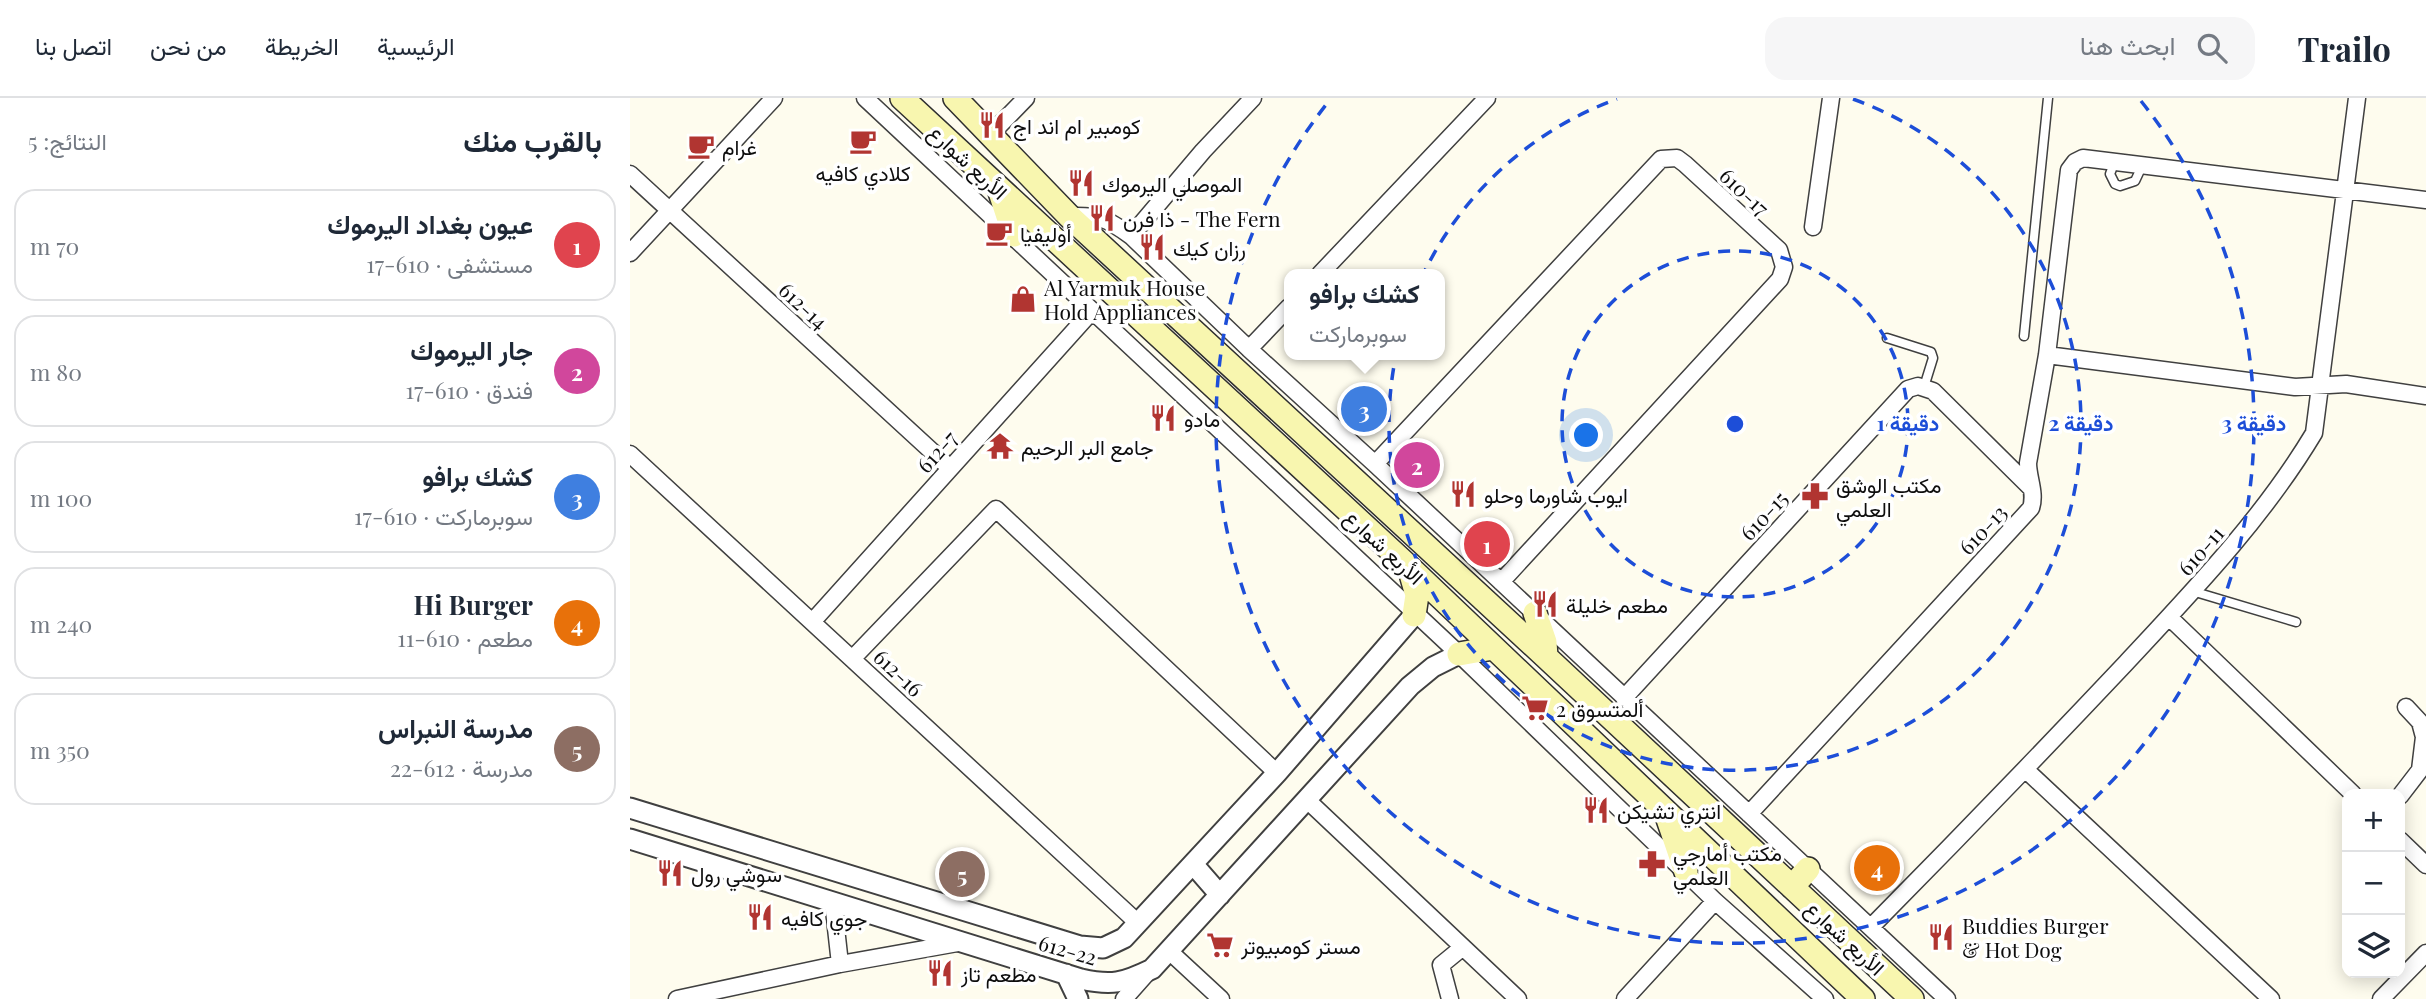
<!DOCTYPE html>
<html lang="ar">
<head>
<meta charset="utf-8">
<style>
  :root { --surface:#fff; --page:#f6f6f7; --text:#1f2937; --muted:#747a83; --line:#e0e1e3; --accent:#b13531 }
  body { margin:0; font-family:"Playfair Display",Vazirmatn,serif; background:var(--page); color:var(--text); direction:rtl }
  .controls { position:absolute; right:21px; bottom:21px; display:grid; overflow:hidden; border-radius:14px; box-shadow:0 4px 18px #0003 }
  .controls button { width:63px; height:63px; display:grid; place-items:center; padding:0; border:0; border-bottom:2px solid var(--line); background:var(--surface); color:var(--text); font:35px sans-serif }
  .you { position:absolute; left:957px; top:338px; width:24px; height:24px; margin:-18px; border:5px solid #fff; border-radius:50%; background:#1a73e8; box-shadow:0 0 0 10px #1a73e833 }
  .badge { display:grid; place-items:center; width:46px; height:46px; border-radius:50%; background:var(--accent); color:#fff; font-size:23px; font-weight:700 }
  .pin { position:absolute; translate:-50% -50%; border:4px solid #fff; box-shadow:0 2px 7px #0006 }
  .popup { position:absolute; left:654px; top:171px; width:161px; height:91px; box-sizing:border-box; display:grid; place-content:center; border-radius:14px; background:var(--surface); filter:drop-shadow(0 2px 5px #0005); font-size:23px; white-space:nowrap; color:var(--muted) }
  .popup b { font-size:26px; color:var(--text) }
  .popup::after { content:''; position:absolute; left:50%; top:100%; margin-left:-14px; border:14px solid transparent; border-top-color:var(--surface) }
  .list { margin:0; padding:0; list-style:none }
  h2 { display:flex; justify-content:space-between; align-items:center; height:91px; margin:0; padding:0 28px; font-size:30px }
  h2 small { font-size:23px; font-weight:400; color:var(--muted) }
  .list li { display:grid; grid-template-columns:46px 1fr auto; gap:21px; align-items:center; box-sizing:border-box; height:112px; margin:0 14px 14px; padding:0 14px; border:2px solid var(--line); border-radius:21px }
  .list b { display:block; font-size:26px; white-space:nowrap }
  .list p { margin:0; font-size:23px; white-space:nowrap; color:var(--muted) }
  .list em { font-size:23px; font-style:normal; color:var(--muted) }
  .icon { flex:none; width:38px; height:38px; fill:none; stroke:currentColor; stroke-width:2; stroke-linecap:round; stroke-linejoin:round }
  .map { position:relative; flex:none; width:1796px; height:901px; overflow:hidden; direction:ltr }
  header { display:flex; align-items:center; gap:42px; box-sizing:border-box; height:98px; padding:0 35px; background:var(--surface); border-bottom:2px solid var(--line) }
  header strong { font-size:33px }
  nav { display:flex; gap:38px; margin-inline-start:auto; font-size:24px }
  .search { width:490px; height:63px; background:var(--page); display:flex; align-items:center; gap:18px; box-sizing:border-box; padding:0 24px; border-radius:21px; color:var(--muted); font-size:26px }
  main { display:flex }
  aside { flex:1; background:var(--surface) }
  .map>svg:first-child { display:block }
</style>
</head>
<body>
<header>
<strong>Trailo</strong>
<div class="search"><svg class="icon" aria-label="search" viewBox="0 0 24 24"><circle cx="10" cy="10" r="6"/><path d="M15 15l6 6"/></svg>ابحث هنا</div>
<nav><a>الرئيسية</a><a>الخريطة</a><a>من نحن</a><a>اتصل بنا</a></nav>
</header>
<main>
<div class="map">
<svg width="1796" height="901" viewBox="0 0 1796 901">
  <rect width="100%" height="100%" fill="#fefcee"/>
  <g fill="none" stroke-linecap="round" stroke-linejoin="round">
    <defs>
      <path id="service" d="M1485,63L1480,76L1485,86L1490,88L1505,83L1513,66
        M1394,238L1418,0
        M1257,240L1301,254L1303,260L1294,289
        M1562,493L1666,524"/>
      <path id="minor" d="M235,0L829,556L1085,803L1195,901
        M359,38L396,0
        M0,76L320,370
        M439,118C470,117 476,120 501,138L619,251L745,366L1317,901
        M1183,129L1201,0
        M501,138L573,53L623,0
        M0,155L144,0
        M690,176L857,0
        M619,251L659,209
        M1417,257L1665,289L1716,286L1796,298
        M0,356L508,825
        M745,366L1031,61L1047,60L1055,66L1149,152L1154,169L1150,181L871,484
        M1539,519L1723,696
        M183,523L462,213
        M223,560L366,411L647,675
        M994,600L1278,291L1288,288L1303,293L1401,390
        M1396,672L1641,901
        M1770,698L1790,672L1794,639L1790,624L1776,609
        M676,701L888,901
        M1119,716L1401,410C1406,395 1398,380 1398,365L1417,257L1439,72L1445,64L1453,60L1796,102
        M1770,742L1796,767
        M203,803L210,866
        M1241,829C1327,742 1412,654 1496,565C1564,492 1633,420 1684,335L1727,0
        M538,852L591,901
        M47,901L210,866L333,844
        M494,901L518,874
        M820,901L811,867L833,849
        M995,901L1085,803
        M1751,901L1796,855"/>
      <path id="tertiary" d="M0,710L450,848L473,850L494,840L647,675L784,517
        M0,741L451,881C482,888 493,885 522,871L780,588L803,569L829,556
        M563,766L590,797
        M436,876L448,901"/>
      <path id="secondary" d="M272,0L779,469L1233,901
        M325,0L439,118L916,559L1282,901
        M369,91L384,137
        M779,469L787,497L784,517
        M905,515L915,544L916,559
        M829,556L863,550
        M1037,718L1056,774
        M1162,789L1178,771"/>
    </defs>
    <use href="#service" stroke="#404040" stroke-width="11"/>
    <use href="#minor" stroke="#404040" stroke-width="19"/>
    <use href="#tertiary" stroke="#404040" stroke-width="23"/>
    <use href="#secondary" stroke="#2f2f2f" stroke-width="26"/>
    <use href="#service" stroke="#fff" stroke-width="8"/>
    <use href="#minor" stroke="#fff" stroke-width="16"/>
    <use href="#tertiary" stroke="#fff" stroke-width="19"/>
    <use href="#secondary" stroke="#f8f6af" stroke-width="23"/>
  </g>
  <g fill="none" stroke="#1d4ed8" stroke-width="3.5" stroke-dasharray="12 9">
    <circle cx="1105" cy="326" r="173"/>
    <path d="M1223 1A346 346 0 1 1 987 1"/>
    <path d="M1511 3A519 519 0 1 1 699 3"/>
  </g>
  <defs>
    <symbol id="restaurant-bare" viewBox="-9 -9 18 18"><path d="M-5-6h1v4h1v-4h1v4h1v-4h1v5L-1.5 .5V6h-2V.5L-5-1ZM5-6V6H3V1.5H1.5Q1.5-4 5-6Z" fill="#b13531" stroke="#fff" stroke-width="2.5" paint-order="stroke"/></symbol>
    <symbol id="cafe-bare" viewBox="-9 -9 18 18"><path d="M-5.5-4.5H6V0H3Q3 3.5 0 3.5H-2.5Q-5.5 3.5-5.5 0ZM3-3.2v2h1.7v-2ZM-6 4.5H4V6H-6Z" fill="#b13531" stroke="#fff" stroke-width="2.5" paint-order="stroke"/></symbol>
    <symbol id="shop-bare" viewBox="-9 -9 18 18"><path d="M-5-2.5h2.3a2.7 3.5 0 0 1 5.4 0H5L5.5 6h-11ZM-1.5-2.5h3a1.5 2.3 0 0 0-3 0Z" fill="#b13531" stroke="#fff" stroke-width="2.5" paint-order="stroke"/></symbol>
    <symbol id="temple-bare" viewBox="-9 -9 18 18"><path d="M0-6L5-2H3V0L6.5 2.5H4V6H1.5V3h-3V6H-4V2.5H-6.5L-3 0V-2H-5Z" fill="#b13531" stroke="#fff" stroke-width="2.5" paint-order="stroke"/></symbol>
    <symbol id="pharmacy-bare" viewBox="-9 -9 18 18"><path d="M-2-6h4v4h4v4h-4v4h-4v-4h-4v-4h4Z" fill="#b13531" stroke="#fff" stroke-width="2.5" paint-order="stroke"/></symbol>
    <symbol id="supermarket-bare" viewBox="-9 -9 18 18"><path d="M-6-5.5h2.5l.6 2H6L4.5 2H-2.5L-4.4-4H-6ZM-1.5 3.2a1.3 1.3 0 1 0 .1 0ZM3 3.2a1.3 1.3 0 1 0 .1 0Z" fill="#b13531" stroke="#fff" stroke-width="2.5" paint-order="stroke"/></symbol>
  </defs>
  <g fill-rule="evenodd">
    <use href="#restaurant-bare" x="343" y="8" width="38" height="38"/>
    <use href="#cafe-bare" x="214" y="24" width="38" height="38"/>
    <use href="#cafe-bare" x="52" y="29" width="38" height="38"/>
    <use href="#restaurant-bare" x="432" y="66" width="38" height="38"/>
    <use href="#restaurant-bare" x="453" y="101" width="38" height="38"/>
    <use href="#cafe-bare" x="350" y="116" width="38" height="38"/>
    <use href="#restaurant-bare" x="503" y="130" width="38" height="38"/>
    <use href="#shop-bare" x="374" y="182" width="38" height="38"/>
    <use href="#restaurant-bare" x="514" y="301" width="38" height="38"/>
    <use href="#temple-bare" x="351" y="329" width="38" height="38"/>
    <use href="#restaurant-bare" x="814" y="377" width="38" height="38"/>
    <use href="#pharmacy-bare" x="1166" y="379" width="38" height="38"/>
    <use href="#restaurant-bare" x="896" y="487" width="38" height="38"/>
    <use href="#supermarket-bare" x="886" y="591" width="38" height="38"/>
    <use href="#restaurant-bare" x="947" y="693" width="38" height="38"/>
    <use href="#pharmacy-bare" x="1003" y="747" width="38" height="38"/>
    <use href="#restaurant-bare" x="21" y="756" width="38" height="38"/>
    <use href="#restaurant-bare" x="111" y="800" width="38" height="38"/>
    <use href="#restaurant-bare" x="1292" y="820" width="38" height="38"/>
    <use href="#supermarket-bare" x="571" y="828" width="38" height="38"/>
    <use href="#restaurant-bare" x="291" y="856" width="38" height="38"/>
  </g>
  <g text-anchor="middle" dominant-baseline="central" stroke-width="7" stroke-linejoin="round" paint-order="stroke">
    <g font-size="21" fill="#0d0d0d" stroke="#fff" text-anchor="start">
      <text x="383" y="27">كومبير ام اند اج</text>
      <text x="92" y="48">غرام</text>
      <text x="233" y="74" text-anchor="middle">كلادي كافيه</text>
      <text x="472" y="85">الموصلي اليرموك</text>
      <text x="493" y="120">ذا فرن - The Fern</text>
      <text x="390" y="135">أوليفيا</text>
      <text x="543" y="149">رزان كيك</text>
      <text x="414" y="189">Al Yarmuk House<tspan x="414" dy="24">Hold Appliances</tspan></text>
      <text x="554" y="320">مادو</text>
      <text x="391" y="348">جامع البر الرحيم</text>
      <text x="1206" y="386">مكتب الوشق<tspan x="1206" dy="24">العلمي</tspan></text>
      <text x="854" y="396">ايوب شاورما وحلو</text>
      <text x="936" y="506">مطعم خليلة</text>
      <text x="926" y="610">ألمتسوق 2</text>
      <text x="987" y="712">انتري تشيكن</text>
      <text x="1043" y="754">مكتب أمارجي<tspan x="1043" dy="24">العلمي</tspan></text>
      <text x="61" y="775">سوشي رول</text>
      <text x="151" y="819">جوي كافيه</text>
      <text x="1332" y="827">Buddies Burger<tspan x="1332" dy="24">&amp; Hot Dog</tspan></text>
      <text x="611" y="847">مستر كومبيوتر</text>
      <text x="331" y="875">مطعم تاز</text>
    </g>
    <g font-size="21" fill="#0d0d0d" stroke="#fff">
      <text transform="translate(339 63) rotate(43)">الأربع شوارع</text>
      <text transform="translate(1115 93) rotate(43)">610-17</text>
      <text transform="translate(174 207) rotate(43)">612-14</text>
      <text transform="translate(306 353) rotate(-48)">612-7</text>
      <text transform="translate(1133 417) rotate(-47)">610-15</text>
      <text transform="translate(1352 431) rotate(-47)">610-13</text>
      <text transform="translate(755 448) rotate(43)">الأربع شوارع</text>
      <text transform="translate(1570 452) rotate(-49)">610-11</text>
      <text transform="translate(269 574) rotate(43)">612-16</text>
      <text transform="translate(1216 839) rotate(43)">الأربع شوارع</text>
      <text transform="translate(438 851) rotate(16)">612-22</text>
    </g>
  </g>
  <circle cx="1105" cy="326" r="10" fill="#1d4ed8" stroke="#fff" stroke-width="3.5"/>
  <g font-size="21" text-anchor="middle" font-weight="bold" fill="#1d4ed8" stroke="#fff" stroke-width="7" stroke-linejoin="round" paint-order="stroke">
    <text x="1278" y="333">1 دقيقة</text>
    <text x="1451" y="333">2 دقيقة</text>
    <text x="1624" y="333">3 دقيقة</text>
  </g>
</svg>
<div class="controls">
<button>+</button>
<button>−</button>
<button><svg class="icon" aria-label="layers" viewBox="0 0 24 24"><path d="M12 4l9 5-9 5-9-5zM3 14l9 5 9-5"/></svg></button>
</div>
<div class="you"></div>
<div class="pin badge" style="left:857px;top:446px;background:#e0444e">1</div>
<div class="pin badge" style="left:787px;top:367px;background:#d1479c">2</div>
<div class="pin badge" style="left:734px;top:311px;background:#3f7fe0">3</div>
<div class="popup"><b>كشك برافو</b>سوبرماركت</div>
<div class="pin badge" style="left:1247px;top:770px;background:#e8710a">4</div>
<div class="pin badge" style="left:332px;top:776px;background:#8d6e63">5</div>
</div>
<aside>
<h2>بالقرب منك<small>النتائج: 5</small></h2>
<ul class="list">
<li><span class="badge" style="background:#e0444e">1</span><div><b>عيون بغداد اليرموك</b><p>مستشفى · 610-17</p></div><em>70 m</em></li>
<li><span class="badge" style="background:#d1479c">2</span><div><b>جار اليرموك</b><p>فندق · 610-17</p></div><em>80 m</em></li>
<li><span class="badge" style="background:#3f7fe0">3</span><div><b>كشك برافو</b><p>سوبرماركت · 610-17</p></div><em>100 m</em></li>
<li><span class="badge" style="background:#e8710a">4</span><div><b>Hi Burger</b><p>مطعم · 610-11</p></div><em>240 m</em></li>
<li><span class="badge" style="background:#8d6e63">5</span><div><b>مدرسة النبراس</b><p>مدرسة · 612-22</p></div><em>350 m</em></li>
</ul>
</aside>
</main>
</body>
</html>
